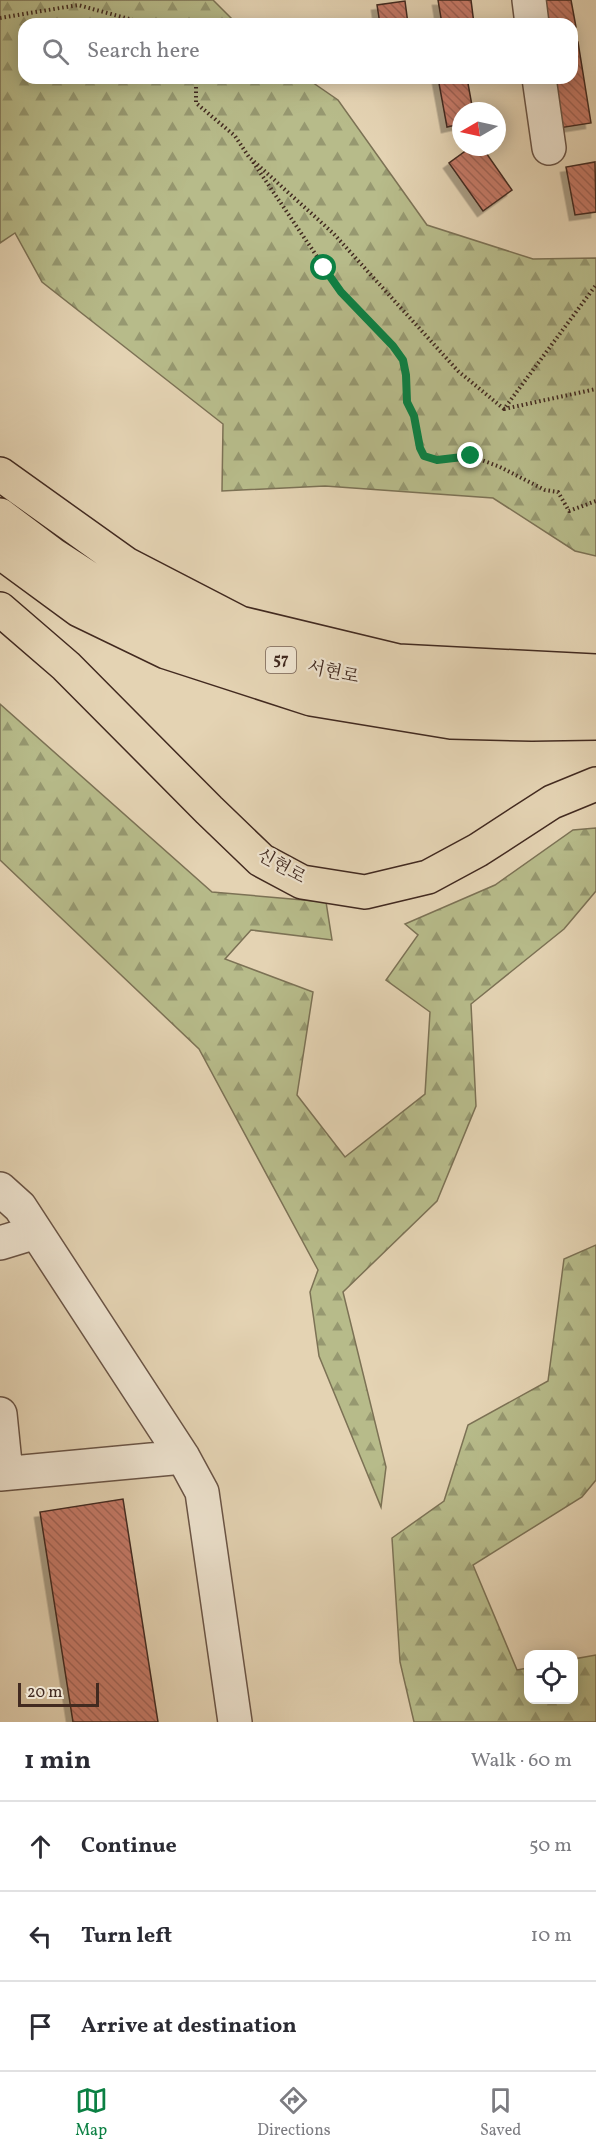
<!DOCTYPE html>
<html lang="en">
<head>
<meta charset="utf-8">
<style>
  :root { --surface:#fff; --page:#f7f7f7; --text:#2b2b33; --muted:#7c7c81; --line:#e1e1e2; --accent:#0b8043 }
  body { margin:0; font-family:Vollkorn,"Noto Serif KR",serif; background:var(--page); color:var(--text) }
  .controls { position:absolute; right:18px; bottom:18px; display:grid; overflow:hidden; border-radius:12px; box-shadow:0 3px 15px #0003 }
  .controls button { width:54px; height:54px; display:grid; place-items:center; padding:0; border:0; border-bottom:2px solid var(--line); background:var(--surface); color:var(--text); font:30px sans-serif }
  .compass { position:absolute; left:452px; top:102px; width:54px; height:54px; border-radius:50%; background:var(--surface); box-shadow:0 3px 15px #0003; rotate:261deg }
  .scale { position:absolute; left:18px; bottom:15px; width:81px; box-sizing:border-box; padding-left:6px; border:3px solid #422a20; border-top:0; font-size:16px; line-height:21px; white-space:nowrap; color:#422a20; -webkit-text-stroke:4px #ede2ce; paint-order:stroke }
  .stop { position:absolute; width:18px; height:18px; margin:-14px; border:4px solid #0b8043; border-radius:50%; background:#fff }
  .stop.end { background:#0b8043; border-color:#fff; box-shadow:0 2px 6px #0008 }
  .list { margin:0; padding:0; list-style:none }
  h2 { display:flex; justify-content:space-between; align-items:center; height:78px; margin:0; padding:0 24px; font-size:26px }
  h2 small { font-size:20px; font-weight:400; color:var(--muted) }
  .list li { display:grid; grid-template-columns:39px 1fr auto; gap:18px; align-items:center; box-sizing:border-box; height:90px; padding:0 24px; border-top:2px solid var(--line) }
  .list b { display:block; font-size:22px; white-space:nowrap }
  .list em { font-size:20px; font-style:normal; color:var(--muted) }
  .icon { flex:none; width:33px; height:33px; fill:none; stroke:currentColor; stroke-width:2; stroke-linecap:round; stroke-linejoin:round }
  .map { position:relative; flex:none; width:596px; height:1722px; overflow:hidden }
  .search { position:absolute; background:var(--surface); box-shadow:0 3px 15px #0003; left:18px; right:18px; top:18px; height:66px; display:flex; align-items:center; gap:15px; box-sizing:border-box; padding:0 21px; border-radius:18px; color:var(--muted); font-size:22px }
  .sheet { height:348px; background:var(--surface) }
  nav { display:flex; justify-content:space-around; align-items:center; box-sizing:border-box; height:84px; border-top:2px solid var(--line); background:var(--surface); font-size:16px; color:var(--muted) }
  nav a { display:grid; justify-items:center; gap:3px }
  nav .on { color:var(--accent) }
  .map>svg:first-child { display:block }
</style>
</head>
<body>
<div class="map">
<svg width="596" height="1722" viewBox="0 0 596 1722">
  <defs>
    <pattern id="forest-firs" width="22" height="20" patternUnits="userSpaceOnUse" patternTransform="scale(1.5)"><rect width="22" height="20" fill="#b7bb8a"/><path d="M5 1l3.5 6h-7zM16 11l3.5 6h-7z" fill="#969870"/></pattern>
    <pattern id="building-back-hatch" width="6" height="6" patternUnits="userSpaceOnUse" patternTransform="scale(1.5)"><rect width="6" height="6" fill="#c67a68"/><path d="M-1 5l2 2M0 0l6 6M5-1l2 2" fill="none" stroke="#a26455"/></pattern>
    <filter id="shadow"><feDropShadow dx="-5.5" dy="5.5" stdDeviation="0" flood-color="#0004"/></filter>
  </defs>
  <rect width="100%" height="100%" fill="#e4d3b3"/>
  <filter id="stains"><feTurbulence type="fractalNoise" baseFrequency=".00333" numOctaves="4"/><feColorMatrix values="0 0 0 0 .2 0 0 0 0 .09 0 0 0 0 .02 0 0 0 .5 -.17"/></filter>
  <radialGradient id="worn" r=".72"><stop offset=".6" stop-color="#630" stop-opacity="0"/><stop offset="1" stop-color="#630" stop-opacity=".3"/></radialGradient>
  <path fill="url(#forest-firs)" stroke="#7c7255" stroke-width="1.5" d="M0,0H213L237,24H24V78H306L338,100L427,225L533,259L596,258V556L575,551L493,498L325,486L222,491L223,424L42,282L15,233L0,243Z
    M0,704L212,892L326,902L332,940L251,930L225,959L313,992L297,1095L345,1157L425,1094L430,1012L386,980L418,935L405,924L495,885L573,830L596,828V891L564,929L471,1004L476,1106L437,1201L343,1292L386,1467L381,1507L319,1356L310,1292L318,1270L199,1049L0,860Z
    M596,1245V1480L582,1497L473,1565L517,1670L528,1668V1700H574V1659L596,1655V1722H414L400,1662L392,1538L444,1501L468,1425L548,1381L564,1259Z"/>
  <path fill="url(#building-back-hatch)" stroke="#422a20" stroke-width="1.5" filter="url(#shadow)" d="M438,0H471L474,24H442Z
    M539,0H571L576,27L572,28V24H543Z
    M405,1L408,24H380L377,5Z
    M578,42L591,123L559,128L551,78H572V43Z
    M438,78H467L473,111H461V124L447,127Z
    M471,147H482L512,190L483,211L449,163Z
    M595,162L596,212L575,215L566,167Z
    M123,1499L158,1722H73L40,1512Z"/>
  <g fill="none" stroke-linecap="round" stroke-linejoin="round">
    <defs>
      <path id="minor" d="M529,0L532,24
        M539,78L549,148
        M0,1189L20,1207L183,1457L202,1492L235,1722
        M0,1243L36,1232
        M0,1414L6,1473
        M0,1474L183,1457"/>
      <path id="major" d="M0,474L126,564L240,623L398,661L596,671
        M0,515L52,554L109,591L177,626L333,677L487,693L594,691
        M0,552L79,610L166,652L311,699L451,722L532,724L596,723
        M0,609L66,666L209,810L261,860L302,882L365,892L428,877L478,850L552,802L596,784"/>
    </defs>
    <use href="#minor" stroke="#6a5445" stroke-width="36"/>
    <use href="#major" stroke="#422a20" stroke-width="36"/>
    <path stroke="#422a20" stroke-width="4" stroke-dasharray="1.5 3" stroke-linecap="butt" d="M0,18L78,5L133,20L134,24
      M196,78V103L235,136L249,157L333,233L458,371L504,409L596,285
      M253,162L341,292L393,346L403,360L406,375L407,402L414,416L420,448L424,456L437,460L471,456L500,467L545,490L558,492L569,511L596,501
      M504,409L596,389"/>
    <use href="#minor" stroke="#ede2ce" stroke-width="33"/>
    <use href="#major" stroke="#e4d3b3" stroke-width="33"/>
  </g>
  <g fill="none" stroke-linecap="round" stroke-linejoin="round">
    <path stroke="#0b8043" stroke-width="8" d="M324,268L341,292L393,346L403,360L406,375L407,402L414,416L420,448L424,456L437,460L471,456"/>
  </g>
  <g text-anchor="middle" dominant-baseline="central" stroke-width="4.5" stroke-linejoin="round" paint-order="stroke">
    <rect fill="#ede2ce" stroke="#756154" stroke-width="1.5" x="266" y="647" width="30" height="26" rx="4.5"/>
    <g font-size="16" font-weight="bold" fill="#422a20">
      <text x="281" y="660">57</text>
    </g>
    <g font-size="18" fill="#422a20" stroke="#ede2ce">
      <text transform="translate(333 673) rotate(12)">서현로</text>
      <text transform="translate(281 867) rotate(29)">신현로</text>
    </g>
  </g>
  <rect width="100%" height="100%" filter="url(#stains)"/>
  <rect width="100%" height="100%" fill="url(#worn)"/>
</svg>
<div class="controls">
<button><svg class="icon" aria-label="locate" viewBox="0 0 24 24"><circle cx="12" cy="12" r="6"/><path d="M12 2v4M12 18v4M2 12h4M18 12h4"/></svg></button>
</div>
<svg class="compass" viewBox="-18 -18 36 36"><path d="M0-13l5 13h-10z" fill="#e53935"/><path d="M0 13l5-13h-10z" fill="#7c7c81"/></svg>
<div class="scale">20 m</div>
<div class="stop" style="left:324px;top:268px"></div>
<div class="stop end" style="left:471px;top:456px"></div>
<div class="search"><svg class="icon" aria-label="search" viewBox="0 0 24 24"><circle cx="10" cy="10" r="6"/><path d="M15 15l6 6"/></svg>Search here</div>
</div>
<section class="sheet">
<h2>1 min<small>Walk · 60 m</small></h2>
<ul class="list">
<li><svg class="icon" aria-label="ahead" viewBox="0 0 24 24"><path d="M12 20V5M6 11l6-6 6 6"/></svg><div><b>Continue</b></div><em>50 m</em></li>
<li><svg class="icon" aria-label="left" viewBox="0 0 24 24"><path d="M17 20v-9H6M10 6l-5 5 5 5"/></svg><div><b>Turn left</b></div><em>10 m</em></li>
<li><svg class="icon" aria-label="arrive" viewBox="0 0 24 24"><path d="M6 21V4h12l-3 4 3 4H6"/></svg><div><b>Arrive at destination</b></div></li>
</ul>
</section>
<nav>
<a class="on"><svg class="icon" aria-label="map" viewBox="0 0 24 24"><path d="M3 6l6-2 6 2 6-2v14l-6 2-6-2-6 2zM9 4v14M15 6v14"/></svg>Map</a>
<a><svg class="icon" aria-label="directions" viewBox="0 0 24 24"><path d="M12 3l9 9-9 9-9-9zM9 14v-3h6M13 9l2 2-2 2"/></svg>Directions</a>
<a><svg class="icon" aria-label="saved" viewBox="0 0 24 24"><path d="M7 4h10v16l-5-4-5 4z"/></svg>Saved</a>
</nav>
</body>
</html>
